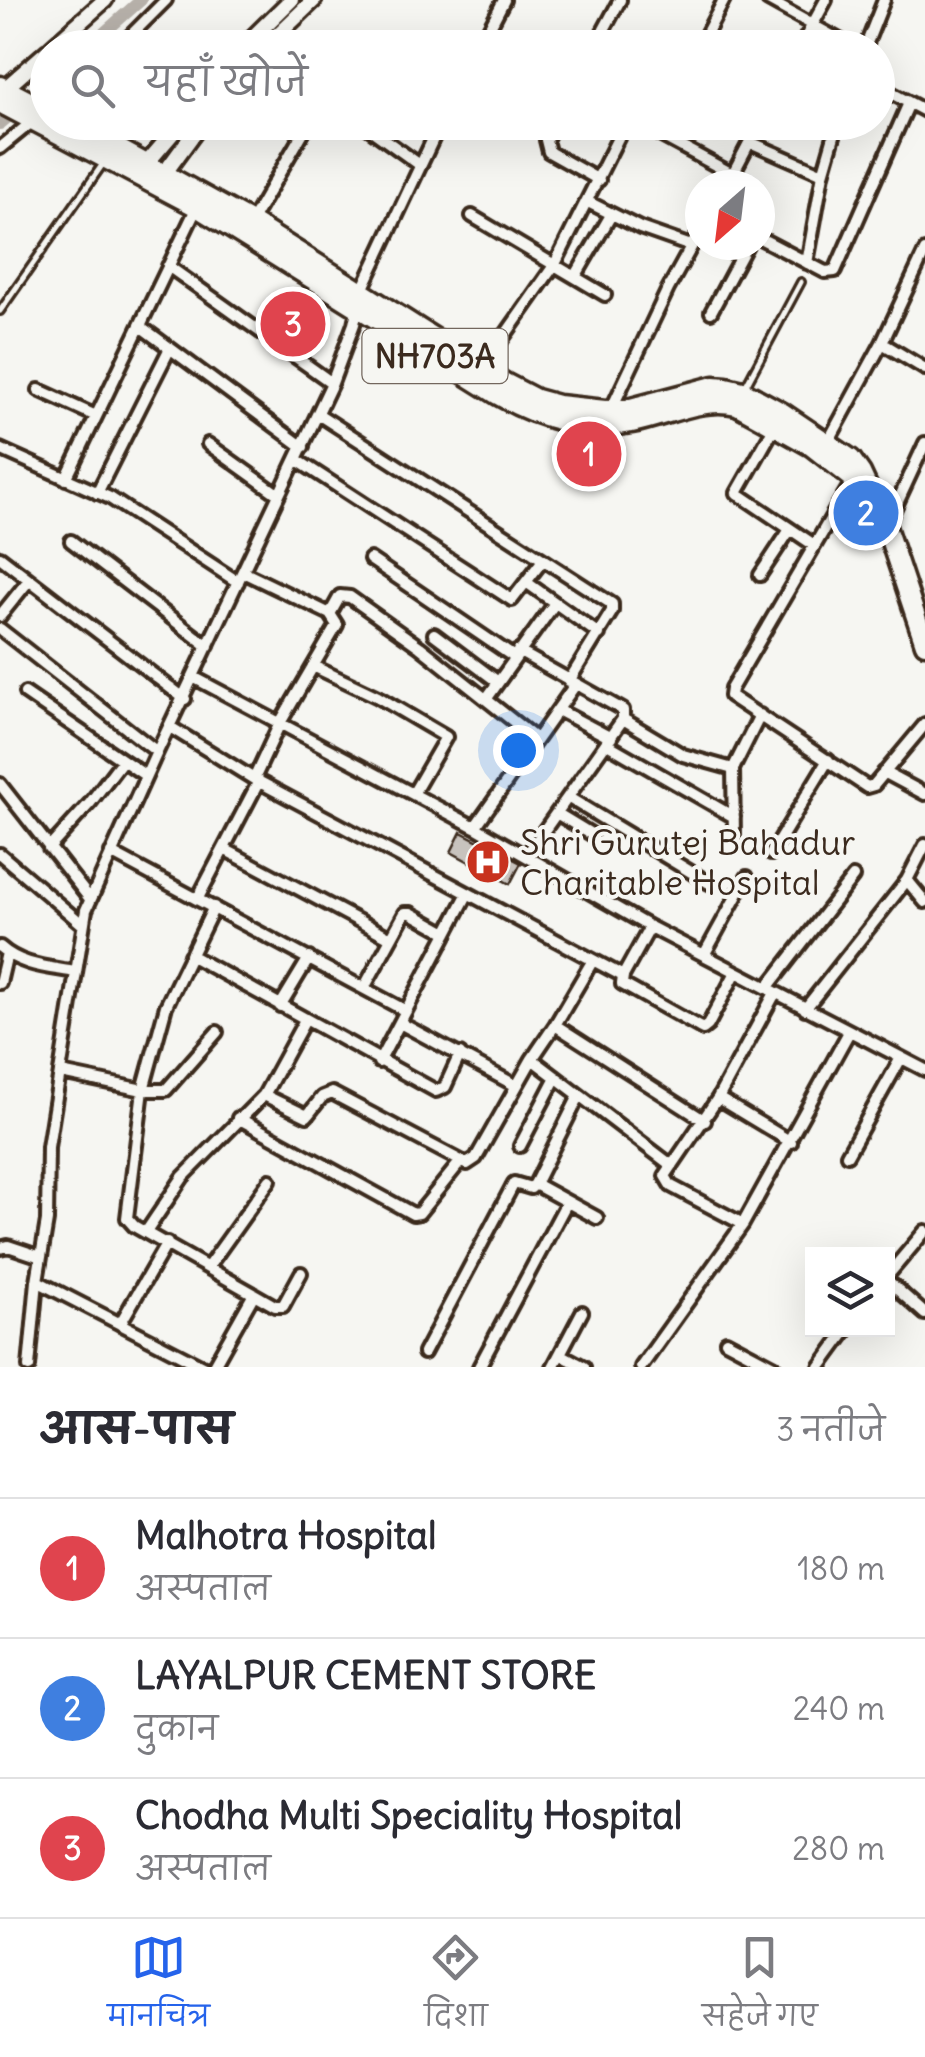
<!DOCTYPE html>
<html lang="hi">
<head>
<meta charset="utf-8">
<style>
  :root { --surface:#fff; --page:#f2f2f3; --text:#2b2b33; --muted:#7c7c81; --line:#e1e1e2; --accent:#2563eb }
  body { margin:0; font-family:Delius,"Playpen Sans Deva",sans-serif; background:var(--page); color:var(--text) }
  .controls { position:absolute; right:30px; bottom:30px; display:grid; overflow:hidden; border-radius:0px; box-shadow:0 10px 40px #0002 }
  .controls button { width:90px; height:90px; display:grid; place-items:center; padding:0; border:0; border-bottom:2px solid var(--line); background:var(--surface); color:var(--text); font:50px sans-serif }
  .compass { position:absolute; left:685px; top:170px; width:90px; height:90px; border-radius:50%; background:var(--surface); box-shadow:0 10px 40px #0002; rotate:208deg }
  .you { position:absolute; left:518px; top:750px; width:35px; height:35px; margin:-25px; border:8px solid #fff; border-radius:50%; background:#1a73e8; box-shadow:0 0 0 15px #1a73e833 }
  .badge { display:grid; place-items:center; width:65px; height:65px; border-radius:50%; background:var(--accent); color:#fff; font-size:32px; font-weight:700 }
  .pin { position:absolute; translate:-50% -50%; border:5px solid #fff; box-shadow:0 2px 10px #0006 }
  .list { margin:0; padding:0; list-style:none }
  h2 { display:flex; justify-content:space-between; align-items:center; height:130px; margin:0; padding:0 40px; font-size:42px }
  h2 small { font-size:32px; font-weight:400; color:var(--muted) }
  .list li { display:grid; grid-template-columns:65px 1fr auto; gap:30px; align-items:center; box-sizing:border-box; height:140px; padding:0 40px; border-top:2px solid var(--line) }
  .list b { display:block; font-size:38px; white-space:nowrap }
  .list p { margin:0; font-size:32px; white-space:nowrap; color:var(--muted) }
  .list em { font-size:32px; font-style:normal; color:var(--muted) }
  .icon { flex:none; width:55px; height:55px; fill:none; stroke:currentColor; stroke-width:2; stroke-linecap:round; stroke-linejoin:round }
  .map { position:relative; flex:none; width:925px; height:1367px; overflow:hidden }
  .search { position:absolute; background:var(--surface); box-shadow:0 10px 40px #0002; left:30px; right:30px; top:30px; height:110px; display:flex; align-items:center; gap:25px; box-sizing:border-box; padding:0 35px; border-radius:55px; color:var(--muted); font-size:38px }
  .sheet { height:550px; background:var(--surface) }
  nav { display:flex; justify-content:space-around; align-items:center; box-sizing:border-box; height:140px; border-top:2px solid var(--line); background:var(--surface); font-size:28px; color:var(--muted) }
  nav a { display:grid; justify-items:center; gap:5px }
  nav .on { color:var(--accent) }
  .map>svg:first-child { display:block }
</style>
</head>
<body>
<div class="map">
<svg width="925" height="1367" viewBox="0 0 925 1367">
  <rect width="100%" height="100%" fill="#f6f6f2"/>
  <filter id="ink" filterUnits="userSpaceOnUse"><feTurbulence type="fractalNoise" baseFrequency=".01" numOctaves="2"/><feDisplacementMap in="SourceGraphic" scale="20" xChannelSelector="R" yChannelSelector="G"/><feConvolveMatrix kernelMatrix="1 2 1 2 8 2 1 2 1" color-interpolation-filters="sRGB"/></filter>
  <g filter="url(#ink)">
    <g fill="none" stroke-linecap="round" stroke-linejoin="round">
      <path stroke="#b6b0a9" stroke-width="12" d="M87,48L141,0
        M0,124L48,83"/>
    </g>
    <path fill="#c8c3be" stroke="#3b2a1e" stroke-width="2.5" d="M287,300L312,309L298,348L276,333Z
      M590,438H599L609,450L590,467L576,451Z
      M461,832L521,863L510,884L451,852Z"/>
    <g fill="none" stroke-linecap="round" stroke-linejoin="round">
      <defs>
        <path id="lane" d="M0,311L105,161
          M746,385L801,282"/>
        <path id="street" d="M768,0L854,48
          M118,48L166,0
          M479,48L504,0
          M594,48L620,0
          M699,48L724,0
          M800,48L826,0
          M865,48L884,0
          M878,86L925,111
          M360,122L420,165
          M555,122L546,140L549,152L599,180
          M636,122L732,174
          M750,142L823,174
          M0,148L33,121
          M727,185L760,122
          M588,202L640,228L691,246
          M472,216L605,295
          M251,222L309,122
          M760,238L825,272L835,271L909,103
          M807,263L823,174L838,122
          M168,266L332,383
          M575,277L611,215
          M711,312L747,245
          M140,326L303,447
          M882,343L925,369
          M482,368L555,264L626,122
          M39,390L96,416
          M611,410L668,289L700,231
          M318,414L612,604V611L569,681
          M775,426L737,493L814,545
          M828,442L882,343L925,251
          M208,444L279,495
          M0,449L110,498L238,582
          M297,460L512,600L543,560
          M66,479L197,207
          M853,480L731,689L730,696L867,787L874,785L925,724
          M97,493L169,350
          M886,527L925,443
          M71,541L208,646
          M0,557L185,699
          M370,559L514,657
          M243,572L330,614L337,625L280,723L254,779
          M760,575L789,531
          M526,582L599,634
          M330,614L340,596L350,597L420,647L536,739
          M0,616L29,580
          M0,629L157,752
          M434,634L498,682
          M518,651L623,710V719L683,755L733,769L734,835
          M313,666L378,697L446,737L413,794
          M193,677L475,827L650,927L925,1070
          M25,693L146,776
          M487,698L555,603
          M558,710L611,738
          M170,727L254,779L623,976
          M607,744L734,817
          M733,769L760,715
          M884,772L925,794
          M0,784L90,899
          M569,798L709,883
          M558,814L591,834
          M475,827L575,685
          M49,848L90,803L122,761
          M224,849L391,938
          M111,853L406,1011
          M0,854L82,924
          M771,854L828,760
          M526,856L623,719
          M907,880L925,902
          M198,898L259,781
          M214,907L166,1006L143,1090L127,1218L134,1226L275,1306H283L301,1273
          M650,927L623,976L622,984L699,1027L703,1029L708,1025L736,972
          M0,947C21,966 48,967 75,972
          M190,955L436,1091L445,1087L460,1054
          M704,955L747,877
          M593,960L555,1025L705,1121
          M0,983L7,953
          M364,988L405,913H411L447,933
          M767,988L853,877
          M280,1006L309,958
          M805,1009L907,880L925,845
          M400,1023L515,1085
          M532,1059L555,1025
          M379,1062L468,893
          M61,1073L143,1090H166L217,1032
          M264,1095L307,1116L322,1097L332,1093L461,1161
          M579,1096L535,1184L597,1218
          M718,1098L791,1142
          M238,1118L413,1214L419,1213L461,1161L467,1164L476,1158L532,1059L671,1165
          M520,1146L556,1077
          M847,1155L901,1058
          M743,1224L671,1186L665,1176L718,1098L775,993
          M146,1232L183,1177L264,1095L305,1020
          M0,1248L8,1246L41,1257
          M208,1267L270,1180
          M888,1275L925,1231
          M37,1281L204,1367
          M888,1281L925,1314
          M120,1324L167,1243
          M726,1341L775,1367
          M424,1353L514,1183L531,1188L535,1184
          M560,1354L584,1367
          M29,1367L37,1281L47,1221L48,1147L86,910L157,752L332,383L354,324L361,292L441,122
          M213,1367L254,1294
          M479,1367L567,1202
          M553,1367L582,1312
          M641,1367L743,1224L849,1032
          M820,1367L847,1330"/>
        <path id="secondary" d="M51,48L105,0
          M242,48L291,0
          M264,48L314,0
          M0,93L48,51
          M141,170L182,122
          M158,182L202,122"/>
        <path id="highway" d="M0,86L48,111
          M0,103L197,207L498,395C537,418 585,432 632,423C667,416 701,397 737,405L811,446L861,485
          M70,122L251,222L505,383L536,399L558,405L605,410L627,409L714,386L726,387L743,391L783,413L851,459L861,473L886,527L925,644"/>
      </defs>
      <use href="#lane" stroke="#3b2a1e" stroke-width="12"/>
      <use href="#street" stroke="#3b2a1e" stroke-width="18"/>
      <use href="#secondary" stroke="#3b2a1e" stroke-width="21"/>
      <use href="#highway" stroke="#3b2a1e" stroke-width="25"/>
      <use href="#lane" stroke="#f6f6f2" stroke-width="5"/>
      <use href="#street" stroke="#f6f6f2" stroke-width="10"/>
      <use href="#secondary" stroke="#f6f6f2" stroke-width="14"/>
      <use href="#highway" stroke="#f6f6f2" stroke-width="18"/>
    </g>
  </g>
  <defs>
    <symbol id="hospital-disc" viewBox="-11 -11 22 22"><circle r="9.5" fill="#c8321e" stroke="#f6f6f2"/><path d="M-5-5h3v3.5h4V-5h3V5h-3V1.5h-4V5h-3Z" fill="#fff"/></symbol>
  </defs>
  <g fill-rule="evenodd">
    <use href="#hospital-disc" x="463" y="837" width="50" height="50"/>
  </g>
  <g text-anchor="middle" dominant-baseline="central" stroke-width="8" stroke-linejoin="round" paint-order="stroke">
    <rect fill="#f6f6f2" stroke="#73675e" stroke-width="2.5" x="362.5" y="329" width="145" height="54" rx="8"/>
    <g font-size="32" font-weight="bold" fill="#3b2a1e">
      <text x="435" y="356">NH703A</text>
    </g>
    <g font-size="35" fill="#3b2a1e" stroke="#f6f6f2" text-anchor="start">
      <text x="520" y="842">Shri Gurutej Bahadur<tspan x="520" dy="40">Charitable Hospital</tspan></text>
    </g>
  </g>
</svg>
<div class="controls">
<button><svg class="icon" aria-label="layers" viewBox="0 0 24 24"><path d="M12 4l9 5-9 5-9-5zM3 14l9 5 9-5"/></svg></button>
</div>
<svg class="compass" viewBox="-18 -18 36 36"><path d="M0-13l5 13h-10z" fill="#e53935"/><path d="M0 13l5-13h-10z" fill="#7c7c81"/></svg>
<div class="you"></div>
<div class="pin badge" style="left:589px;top:454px;background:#e0444e">1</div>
<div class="pin badge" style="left:866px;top:513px;background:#3f7fe0">2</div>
<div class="pin badge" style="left:293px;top:324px;background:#e0444e">3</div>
<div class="search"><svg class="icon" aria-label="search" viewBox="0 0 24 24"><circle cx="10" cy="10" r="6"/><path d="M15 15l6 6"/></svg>यहाँ खोजें</div>
</div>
<section class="sheet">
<h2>आस-पास<small>3 नतीजे</small></h2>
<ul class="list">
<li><span class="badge" style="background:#e0444e">1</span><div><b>Malhotra Hospital</b><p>अस्पताल</p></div><em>180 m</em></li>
<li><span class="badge" style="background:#3f7fe0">2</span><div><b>LAYALPUR CEMENT STORE</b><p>दुकान</p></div><em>240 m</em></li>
<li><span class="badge" style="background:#e0444e">3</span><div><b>Chodha Multi Speciality Hospital</b><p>अस्पताल</p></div><em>280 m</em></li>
</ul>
</section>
<nav>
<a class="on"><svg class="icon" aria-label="map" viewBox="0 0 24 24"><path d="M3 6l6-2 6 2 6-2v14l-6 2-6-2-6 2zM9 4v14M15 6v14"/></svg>मानचित्र</a>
<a><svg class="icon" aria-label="directions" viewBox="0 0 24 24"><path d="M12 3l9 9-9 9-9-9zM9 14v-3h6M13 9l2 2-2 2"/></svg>दिशा</a>
<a><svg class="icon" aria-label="saved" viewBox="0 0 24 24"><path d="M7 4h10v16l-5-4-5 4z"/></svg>सहेजे गए</a>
</nav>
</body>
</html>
